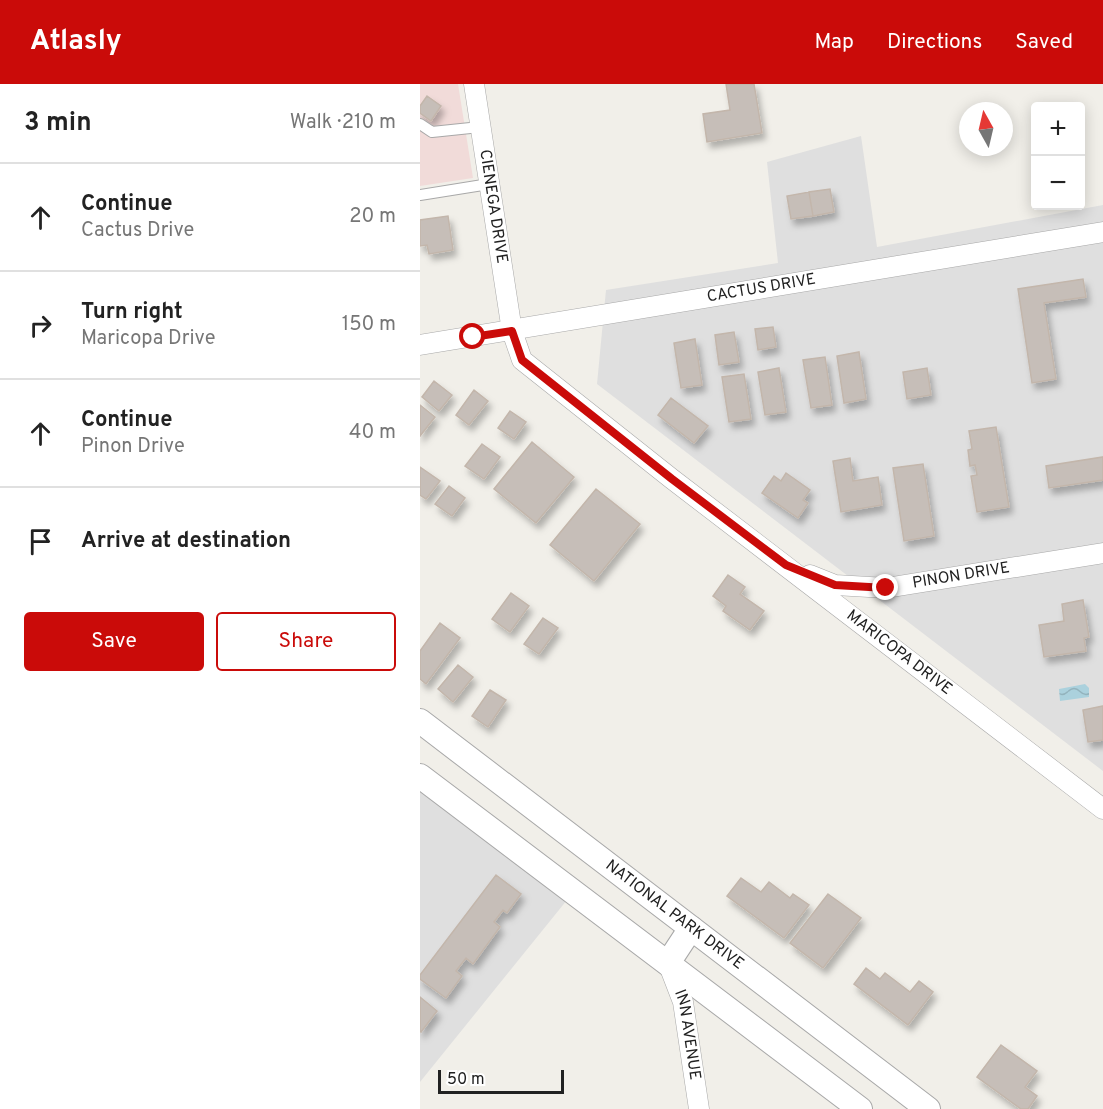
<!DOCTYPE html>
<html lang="en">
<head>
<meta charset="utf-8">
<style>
  :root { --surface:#fff; --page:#f2f2f2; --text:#222; --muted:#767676; --line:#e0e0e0; --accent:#ca0b09 }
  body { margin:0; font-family:Overpass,sans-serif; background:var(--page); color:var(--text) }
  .controls { position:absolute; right:18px; top:18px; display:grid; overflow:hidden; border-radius:6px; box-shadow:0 3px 15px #0003 }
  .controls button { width:54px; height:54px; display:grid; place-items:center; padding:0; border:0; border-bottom:2px solid var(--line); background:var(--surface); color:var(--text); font:30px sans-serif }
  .compass { position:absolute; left:539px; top:18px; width:54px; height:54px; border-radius:50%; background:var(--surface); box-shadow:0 3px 15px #0003; rotate:352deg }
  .scale { position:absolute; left:18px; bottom:15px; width:126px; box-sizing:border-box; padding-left:6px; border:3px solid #212121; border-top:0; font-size:16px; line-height:21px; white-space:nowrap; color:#212121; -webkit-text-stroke:4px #fff; paint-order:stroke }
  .stop { position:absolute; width:18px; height:18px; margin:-14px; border:4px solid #ca0b09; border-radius:50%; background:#fff }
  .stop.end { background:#ca0b09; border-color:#fff; box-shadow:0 2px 6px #0008 }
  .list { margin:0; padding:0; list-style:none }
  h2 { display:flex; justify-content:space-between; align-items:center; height:78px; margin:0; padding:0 24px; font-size:26px }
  h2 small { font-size:20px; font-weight:400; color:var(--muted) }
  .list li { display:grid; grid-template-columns:39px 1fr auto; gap:18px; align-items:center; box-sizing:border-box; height:108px; padding:0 24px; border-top:2px solid var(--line) }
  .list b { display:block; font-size:22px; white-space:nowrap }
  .list p { margin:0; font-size:20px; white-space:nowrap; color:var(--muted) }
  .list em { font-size:20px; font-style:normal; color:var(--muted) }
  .actions { display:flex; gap:12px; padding:18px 24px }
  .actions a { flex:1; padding:14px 0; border:2px solid var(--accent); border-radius:6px; text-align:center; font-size:21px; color:var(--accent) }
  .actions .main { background:var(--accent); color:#fff }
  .icon { flex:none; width:33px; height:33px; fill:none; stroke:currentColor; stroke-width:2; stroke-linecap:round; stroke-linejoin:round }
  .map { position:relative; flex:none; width:683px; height:1025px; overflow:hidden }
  header { display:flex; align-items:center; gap:36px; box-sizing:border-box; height:84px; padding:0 30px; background:var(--accent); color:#fff }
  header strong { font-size:28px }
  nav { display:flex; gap:33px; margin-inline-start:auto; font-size:21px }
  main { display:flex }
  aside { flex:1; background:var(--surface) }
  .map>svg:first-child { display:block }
</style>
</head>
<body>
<header>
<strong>Atlasly</strong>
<nav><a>Map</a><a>Directions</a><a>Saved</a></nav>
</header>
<main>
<aside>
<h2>3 min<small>Walk · 210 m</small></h2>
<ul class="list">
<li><svg class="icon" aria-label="ahead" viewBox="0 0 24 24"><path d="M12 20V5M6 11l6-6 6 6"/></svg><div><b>Continue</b><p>Cactus Drive</p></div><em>20 m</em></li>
<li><svg class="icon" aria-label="right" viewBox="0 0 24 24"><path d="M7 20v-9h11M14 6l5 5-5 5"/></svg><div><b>Turn right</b><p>Maricopa Drive</p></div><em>150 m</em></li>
<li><svg class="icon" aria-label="ahead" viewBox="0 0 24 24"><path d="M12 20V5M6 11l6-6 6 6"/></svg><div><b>Continue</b><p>Pinon Drive</p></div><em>40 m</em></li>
<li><svg class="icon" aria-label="arrive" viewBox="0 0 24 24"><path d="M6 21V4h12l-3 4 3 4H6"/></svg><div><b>Arrive at destination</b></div></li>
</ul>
<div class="actions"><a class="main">Save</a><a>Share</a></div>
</aside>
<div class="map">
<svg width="683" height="1025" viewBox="0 0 683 1025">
  <defs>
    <pattern id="water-waves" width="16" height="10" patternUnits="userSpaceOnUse" patternTransform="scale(1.5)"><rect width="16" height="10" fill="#abd1dd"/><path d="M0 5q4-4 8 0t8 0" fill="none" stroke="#93b3bd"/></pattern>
    <filter id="shadow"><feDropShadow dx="3.5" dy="6" stdDeviation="3" flood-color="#0004"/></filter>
  </defs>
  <rect width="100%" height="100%" fill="#f1efe9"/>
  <path fill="#dfdfdf" d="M441,52L457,163L683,121V687L177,300L186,206L358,179L347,78Z
    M0,706L147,816L0,998Z"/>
  <path fill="#f1dbd9" d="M0,0H38L53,94L0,102Z"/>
  <path fill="url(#water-waves)" d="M665,600L669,604V613L640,617L639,605Z"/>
  <path fill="#c6beb8" stroke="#c3b6ab" stroke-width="1.5" filter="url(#shadow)" d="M306,0H334L342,49L287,58L283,30L310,26Z
    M7,12L21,22L11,37L0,29V22Z
    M410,105L414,128L393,132L389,108Z
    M389,108L393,132L371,135L367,112Z
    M28,132L33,166L9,170L7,161L0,162V136Z
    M663,195L666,213L624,219L636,295L612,299L598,205Z
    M353,243L356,263L338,266L335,245Z
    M314,248L319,278L299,281L295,251Z
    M275,255L282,301L261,304L254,259Z
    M439,268L446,315L424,319L417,272Z
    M405,273L412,321L391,324L383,276Z
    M359,284L366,328L345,331L338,288Z
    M507,284L511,311L487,315L483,288Z
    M324,290L331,335L309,338L302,293Z
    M14,297L32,311L19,327L2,313Z
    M54,306L68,317L49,341L36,331Z
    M251,314L288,342L274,359L238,331Z
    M0,321L15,333L0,352Z
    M90,327L106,338L94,355L78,344Z
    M576,343L589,423L557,428L551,392L557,391L555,381L550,382L548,366L552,365L549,347Z
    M112,358L154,393L116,439L74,405Z
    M62,360L80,373L64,395L45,382Z
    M683,373V396L629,404L626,382Z
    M430,374L433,397L458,393L462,421L421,428L413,377Z
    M503,380L514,452L484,457L473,384Z
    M0,383L20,397L6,415L0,411Z
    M366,389L390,406L383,416L388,419L378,434L342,409L354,392L361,397Z
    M29,402L45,414L32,432L15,420Z
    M176,405L220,440L174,497L130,461Z
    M308,491L325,503L320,510L344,527L330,546L303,527L306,522L293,512Z
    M91,509L109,522L90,548L72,535Z
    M663,516L669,553L664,554L666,567L624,573L619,541L644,537L642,520Z
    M123,534L138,544L119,570L104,560Z
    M20,539L40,554L6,600L0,595V567Z
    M38,581L53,593L33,618L18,605Z
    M70,606L86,616L68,643L52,632Z
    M683,622V656L668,658L663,626Z
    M76,791L101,810L87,829L83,826L74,838L80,843L53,880L46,874L36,887L42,892L26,914L0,895V891Z
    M321,794L341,808L349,798L370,814L373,810L389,821L364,854L307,812Z
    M408,810L441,834L403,884L370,859Z
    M446,884L460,895L465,889L490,908L499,897L513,908L488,941L434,900Z
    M0,913L17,927L1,948L0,947Z
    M581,961L617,987L605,1003L617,1012L608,1025H601L557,993Z"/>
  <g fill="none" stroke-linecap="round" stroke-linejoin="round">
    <defs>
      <path id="service" d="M0,40L12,48L60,43
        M0,111L69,100"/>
      <g id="minor">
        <path id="s1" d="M54,0L92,247L102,276L252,395L683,725"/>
        <path id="s2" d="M0,261L683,148"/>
        <path id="s3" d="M390,491L415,501L466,504L683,469"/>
        <path id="s4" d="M248,879L263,918L279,1025"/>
      </g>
      <g id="tertiary">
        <path id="s5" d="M0,637L508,1025"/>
        <path d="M0,692L440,1025"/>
        <path d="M248,879L271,844"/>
      </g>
    </defs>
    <use href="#service" stroke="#a8a8a8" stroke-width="12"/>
    <use href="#minor" stroke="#a8a8a8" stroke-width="21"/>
    <use href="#tertiary" stroke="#a8a8a8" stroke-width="26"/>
    <use href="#service" stroke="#fff" stroke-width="10"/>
    <use href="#minor" stroke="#fff" stroke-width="20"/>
    <use href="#tertiary" stroke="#fff" stroke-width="24"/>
  </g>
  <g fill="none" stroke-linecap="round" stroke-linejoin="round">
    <path stroke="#ca0b09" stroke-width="8" d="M53,253L92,247L102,276L252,395L366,481L415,501L466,504"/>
  </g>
  <g text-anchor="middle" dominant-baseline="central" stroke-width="4.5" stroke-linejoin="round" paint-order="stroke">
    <g font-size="16" fill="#212121" stroke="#fff">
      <text stroke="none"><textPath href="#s1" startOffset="124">CIENEGA DRIVE</textPath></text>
      <text stroke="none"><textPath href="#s2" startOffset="346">CACTUS DRIVE</textPath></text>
      <text stroke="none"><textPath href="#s3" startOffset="154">PINON DRIVE</textPath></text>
      <text stroke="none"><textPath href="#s1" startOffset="758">MARICOPA DRIVE</textPath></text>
      <text stroke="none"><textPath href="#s5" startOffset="320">NATIONAL PARK DRIVE</textPath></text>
      <text stroke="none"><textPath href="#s4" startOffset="75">INN AVENUE</textPath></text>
    </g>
  </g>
</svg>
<div class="controls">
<button>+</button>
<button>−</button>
</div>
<svg class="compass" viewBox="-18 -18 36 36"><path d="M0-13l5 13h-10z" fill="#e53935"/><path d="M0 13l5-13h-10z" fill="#767676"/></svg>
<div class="scale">50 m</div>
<div class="stop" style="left:53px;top:253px"></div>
<div class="stop end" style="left:466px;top:504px"></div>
</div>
</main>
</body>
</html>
